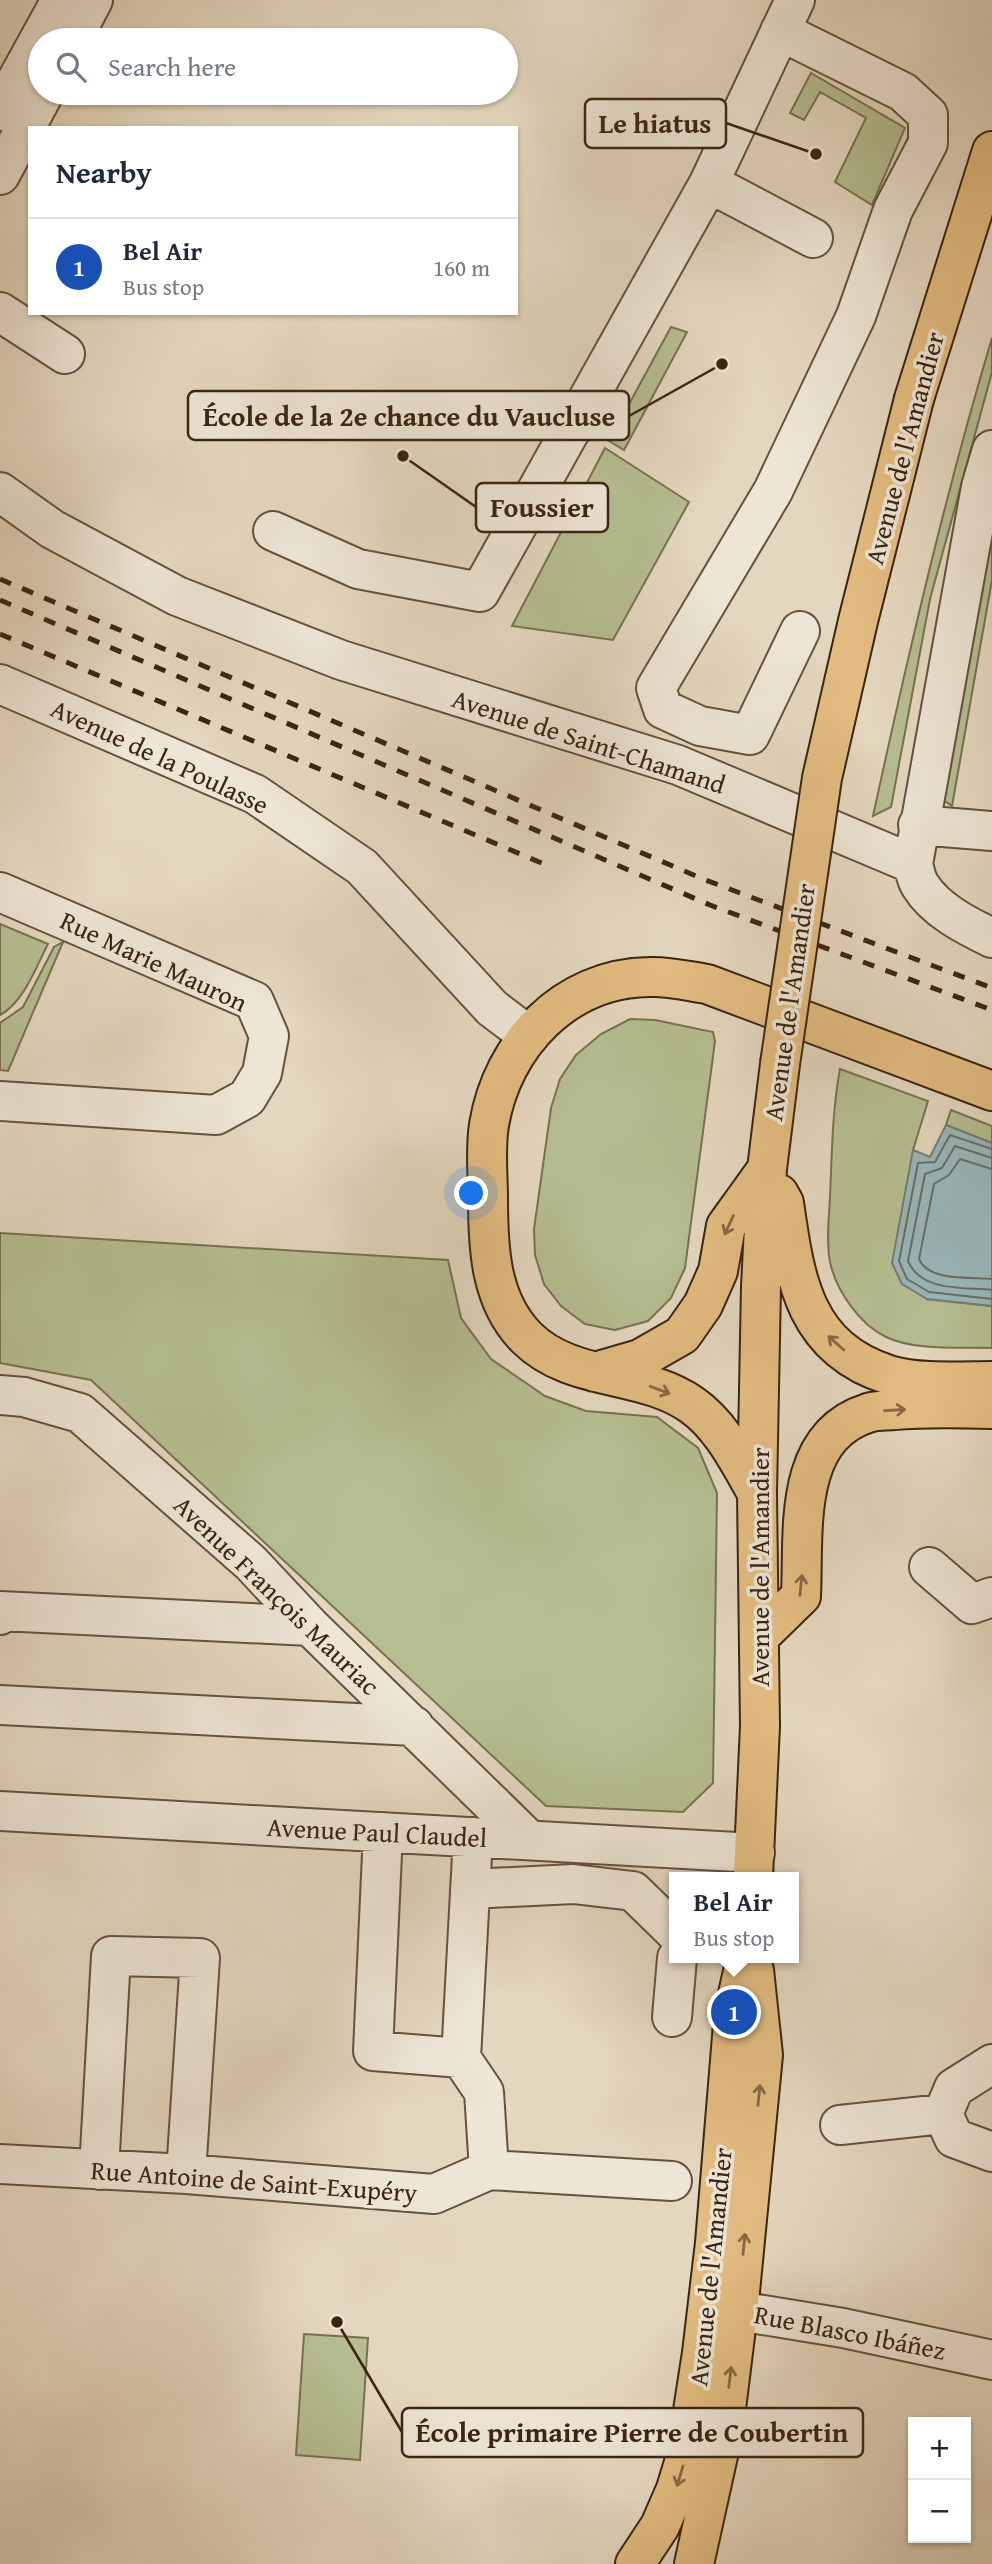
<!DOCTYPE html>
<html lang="en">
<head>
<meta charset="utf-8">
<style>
  :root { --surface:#fff; --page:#f6f6f7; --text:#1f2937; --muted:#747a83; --line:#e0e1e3; --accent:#b45309 }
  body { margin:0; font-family:"Gentium Book Plus",serif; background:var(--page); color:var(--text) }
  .controls { position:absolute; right:21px; bottom:21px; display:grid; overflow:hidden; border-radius:0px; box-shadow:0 2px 5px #0004 }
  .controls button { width:63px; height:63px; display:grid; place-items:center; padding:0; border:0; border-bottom:2px solid var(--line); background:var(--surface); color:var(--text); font:35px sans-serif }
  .you { position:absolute; left:472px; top:1194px; width:24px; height:24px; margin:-18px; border:5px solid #fff; border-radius:50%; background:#1a73e8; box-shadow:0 0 0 10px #1a73e833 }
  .badge { display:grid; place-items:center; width:46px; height:46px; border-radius:50%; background:var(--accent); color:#fff; font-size:23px; font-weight:700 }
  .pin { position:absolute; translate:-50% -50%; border:4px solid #fff; box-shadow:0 2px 7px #0006 }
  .popup { position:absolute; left:669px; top:1872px; width:130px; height:91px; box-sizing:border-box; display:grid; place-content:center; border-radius:0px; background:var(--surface); filter:drop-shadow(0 2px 5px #0005); font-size:23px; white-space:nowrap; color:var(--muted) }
  .popup b { font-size:26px; color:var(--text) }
  .popup::after { content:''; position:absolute; left:50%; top:100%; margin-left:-14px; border:14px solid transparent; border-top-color:var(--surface) }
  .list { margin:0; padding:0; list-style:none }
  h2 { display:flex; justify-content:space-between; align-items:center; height:91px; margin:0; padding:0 28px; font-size:30px }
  h2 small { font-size:23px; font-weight:400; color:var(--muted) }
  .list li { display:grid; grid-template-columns:46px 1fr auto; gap:21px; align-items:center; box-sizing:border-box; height:98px; padding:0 28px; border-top:2px solid var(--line) }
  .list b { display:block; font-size:26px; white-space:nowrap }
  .list p { margin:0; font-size:23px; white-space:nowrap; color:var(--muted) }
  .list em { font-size:23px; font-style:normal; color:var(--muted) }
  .icon { flex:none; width:38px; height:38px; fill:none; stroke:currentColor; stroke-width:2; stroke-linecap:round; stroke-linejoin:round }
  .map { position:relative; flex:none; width:992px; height:2564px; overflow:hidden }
  .search { position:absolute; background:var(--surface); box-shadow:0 2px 5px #0004; left:28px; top:28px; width:490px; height:77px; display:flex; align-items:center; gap:18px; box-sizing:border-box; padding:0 24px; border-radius:38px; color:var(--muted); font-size:26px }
  .panel { position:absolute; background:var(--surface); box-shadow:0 2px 5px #0004; left:28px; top:126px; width:490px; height:189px; border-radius:0px }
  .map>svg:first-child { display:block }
</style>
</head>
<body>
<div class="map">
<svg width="992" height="2564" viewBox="0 0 992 2564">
  <rect width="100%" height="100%" fill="#e4d7bf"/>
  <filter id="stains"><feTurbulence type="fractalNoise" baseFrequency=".00286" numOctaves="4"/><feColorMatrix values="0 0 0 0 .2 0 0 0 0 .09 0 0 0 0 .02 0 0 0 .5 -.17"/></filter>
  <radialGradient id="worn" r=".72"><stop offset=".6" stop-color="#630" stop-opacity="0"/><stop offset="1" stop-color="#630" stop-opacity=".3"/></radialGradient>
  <path fill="#b5be91" stroke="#787252" stroke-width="2" d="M811,73L905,128L872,205L835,182L866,118L820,92L804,120L790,113Z
    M671,327L687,332L624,450L609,441Z
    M992,338V372L930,599L891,807L873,816C908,655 945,495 992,338Z
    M605,448L689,502L613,640L512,626Z
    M992,515V580L952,806L942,799Z
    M0,924L48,944C36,967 24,1002 0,1015Z
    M63,942L8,1071L0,1070V1023L23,1007L54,947Z
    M630,1019L655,1020L713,1032L715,1041L685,1268L671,1298L648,1321L615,1330L585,1324L561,1306L544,1284L535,1255L534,1229L551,1108L560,1079L576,1055L601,1034Z
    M840,1069L928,1101L913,1150L927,1299L992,1306V1348C960,1347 915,1351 886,1337C859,1324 836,1290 830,1262C826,1241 829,1218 830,1197C832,1154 832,1112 840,1069Z
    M951,1110L992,1126V1143L946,1125Z
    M0,1233L448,1260L461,1318L491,1359L545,1396L586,1411L657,1417L698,1448L717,1493L713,1783L683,1812L546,1806L91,1380L0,1363Z
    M304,2334L368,2338L360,2460L296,2455Z"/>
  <path fill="#99b7bb" stroke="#737d77" stroke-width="2" d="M946,1125L992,1143V1306L927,1299L902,1284L892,1263L913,1150L930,1157Z"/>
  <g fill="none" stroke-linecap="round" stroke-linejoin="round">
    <path stroke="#6a6e66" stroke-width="2" d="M992,1149L950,1135L935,1162L918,1163L899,1261L907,1279L929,1292L992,1299
      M992,1158L955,1146L942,1168L925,1174L908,1261C921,1292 963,1287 992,1290
      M992,1169L960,1159L949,1175L934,1184L919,1259C929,1282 971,1277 992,1279"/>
    <defs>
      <path id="minor" d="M780,31L903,92L928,115V143L893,210L856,316L773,491L656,688L663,709L700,726L750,735L800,631
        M72,40L93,0
        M0,111L61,0
        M0,175L44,93
        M709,183L813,238
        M0,312L65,354
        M992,450L981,487L913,864C915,871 916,879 920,885C935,910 967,926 992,938
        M0,492L52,529L177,596L341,660L678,765L913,864
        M273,531L358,569L480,592L709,183L795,0
        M0,684L255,794L362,867L492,1008L529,1036
        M918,825L992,831
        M0,892L254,1001L269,1036L262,1073L247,1098L216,1115L0,1101
        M0,1395L24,1397L80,1413L251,1563L310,1626L529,1840
        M929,1567L972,1604L992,1597
        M0,1615V1611L310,1626
        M0,1705L414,1726
        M0,1811L755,1853
        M383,1832L373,2051L461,2058L473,1837
        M470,1889L573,1884L633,1891L674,1931
        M672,2017L677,1958
        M461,2058L484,2092L489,2170
        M992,2064L954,2088L943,2114L954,2138L992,2152
        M840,2125L943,2114
        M0,2164L186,2174L434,2194L489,2170L672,2181
        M99,2170L111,1956L200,1958L186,2174
        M708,2306L843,2328L992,2360"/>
      <path id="major" d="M914,399L992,151
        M779,1194L784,1203C795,1280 804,1348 889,1375C918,1384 961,1381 992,1381
        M595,1372L640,1359L682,1335L703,1305L718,1271L726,1226L767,1169
        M757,1493C739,1462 722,1426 692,1405C643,1370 571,1382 527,1338C490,1301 488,1248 488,1199C488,1175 485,1149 489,1125C502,1045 565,978 649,977C669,976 687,981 707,984L992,1091
        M760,1636L801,1596C804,1532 792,1437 868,1413C876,1410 886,1411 895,1410C927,1407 959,1408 992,1409
        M753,1877L760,1726L757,1493L761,1286L767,1169L780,1064
        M635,2564L660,2526L676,2489L686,2456L702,2353L715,2243L734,2012L746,1958
        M694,2564L723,2433L738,2312L763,2055L754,1970"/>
    </defs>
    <use href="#minor" stroke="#65523d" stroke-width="42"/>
    <use href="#major" stroke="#3b2512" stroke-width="42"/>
    <use href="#minor" stroke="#ede5d5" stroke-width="38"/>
    <use href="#major" stroke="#e2bc80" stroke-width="38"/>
    <path stroke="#3b2512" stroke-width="5" stroke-dasharray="12 12" stroke-linecap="butt" d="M0,579L703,879L992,988
      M0,600L710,905L992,1010
      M0,634L551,867"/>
    <defs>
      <path id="major-bridge" d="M780,1064L822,778L858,621L914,399"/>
    </defs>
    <use href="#major-bridge" stroke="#3b2512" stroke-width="42" stroke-linecap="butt"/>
    <use href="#major-bridge" stroke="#e2bc80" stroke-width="38"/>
  </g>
  <defs><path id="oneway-shaft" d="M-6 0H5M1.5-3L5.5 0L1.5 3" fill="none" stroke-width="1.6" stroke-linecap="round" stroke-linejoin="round" transform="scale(1.75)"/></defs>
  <g stroke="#866944">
    <use href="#oneway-shaft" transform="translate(729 1225) rotate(115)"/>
    <use href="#oneway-shaft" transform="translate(836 1343) rotate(-138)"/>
    <use href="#oneway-shaft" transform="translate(660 1390) rotate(21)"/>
    <use href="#oneway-shaft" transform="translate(895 1410) rotate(-4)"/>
    <use href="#oneway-shaft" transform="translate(801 1585) rotate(-84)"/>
    <use href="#oneway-shaft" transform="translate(759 2095) rotate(-84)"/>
    <use href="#oneway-shaft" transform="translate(744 2244) rotate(-84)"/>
    <use href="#oneway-shaft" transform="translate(730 2377) rotate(-83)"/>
    <use href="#oneway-shaft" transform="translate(680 2476) rotate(107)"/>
  </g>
  <g text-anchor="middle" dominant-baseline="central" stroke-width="7" stroke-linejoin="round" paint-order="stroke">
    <g font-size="26" fill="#3b2512" stroke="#ede5d5">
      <text transform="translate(904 448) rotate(-75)">Avenue de l'Amandier</text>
      <text transform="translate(589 741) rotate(18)">Avenue de Saint-Chamand</text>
      <text transform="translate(160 756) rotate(25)">Avenue de la Poulasse</text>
      <text transform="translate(154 961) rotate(25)">Rue Marie Mauron</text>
      <text transform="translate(789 1002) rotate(-82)">Avenue de l'Amandier</text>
      <text transform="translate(759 1567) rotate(-90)">Avenue de l'Amandier</text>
      <text transform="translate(277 1595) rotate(44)">Avenue François Mauriac</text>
      <text transform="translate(377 1832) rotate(3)">Avenue Paul Claudel</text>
      <text transform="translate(254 2181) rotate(4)">Rue Antoine de Saint-Exupéry</text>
      <text transform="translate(710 2267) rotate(-84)">Avenue de l'Amandier</text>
      <text transform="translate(850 2332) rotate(11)">Rue Blasco Ibáñez</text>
    </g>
  </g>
  <path fill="none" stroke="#3b2512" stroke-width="2.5" d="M816 154L726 123M722 364L629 416M403 456L476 507M337 2322L402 2432"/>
  <g fill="#3b2512" stroke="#ede5d5" stroke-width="2.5">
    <circle cx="816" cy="154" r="7"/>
    <circle cx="722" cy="364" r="7"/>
    <circle cx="403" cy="456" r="7"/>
    <circle cx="337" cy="2322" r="7"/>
  </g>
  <g fill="#ede5d5" stroke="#3b2512" stroke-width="2.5">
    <rect x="585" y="99" width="141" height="49" rx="7"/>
    <rect x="188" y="391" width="441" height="49" rx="7"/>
    <rect x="476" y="483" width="132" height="49" rx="7"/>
    <rect x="402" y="2408" width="461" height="49" rx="7"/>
  </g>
  <g font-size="28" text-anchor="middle" font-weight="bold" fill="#3b2512">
    <text x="655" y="133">Le hiatus</text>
    <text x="409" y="426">École de la 2e chance du Vaucluse</text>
    <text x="542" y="517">Foussier</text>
    <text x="632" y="2442">École primaire Pierre de Coubertin</text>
  </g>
  <rect width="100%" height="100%" filter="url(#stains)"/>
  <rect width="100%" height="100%" fill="url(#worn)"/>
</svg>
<div class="controls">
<button>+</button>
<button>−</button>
</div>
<div class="you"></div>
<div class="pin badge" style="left:734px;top:2012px;background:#1a4fb4">1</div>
<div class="popup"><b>Bel Air</b>Bus stop</div>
<div class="search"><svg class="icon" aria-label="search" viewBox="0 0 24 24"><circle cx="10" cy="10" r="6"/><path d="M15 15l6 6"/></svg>Search here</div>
<section class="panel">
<h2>Nearby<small></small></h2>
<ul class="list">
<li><span class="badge" style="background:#1a4fb4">1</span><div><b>Bel Air</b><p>Bus stop</p></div><em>160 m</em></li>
</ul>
</section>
</div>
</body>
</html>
